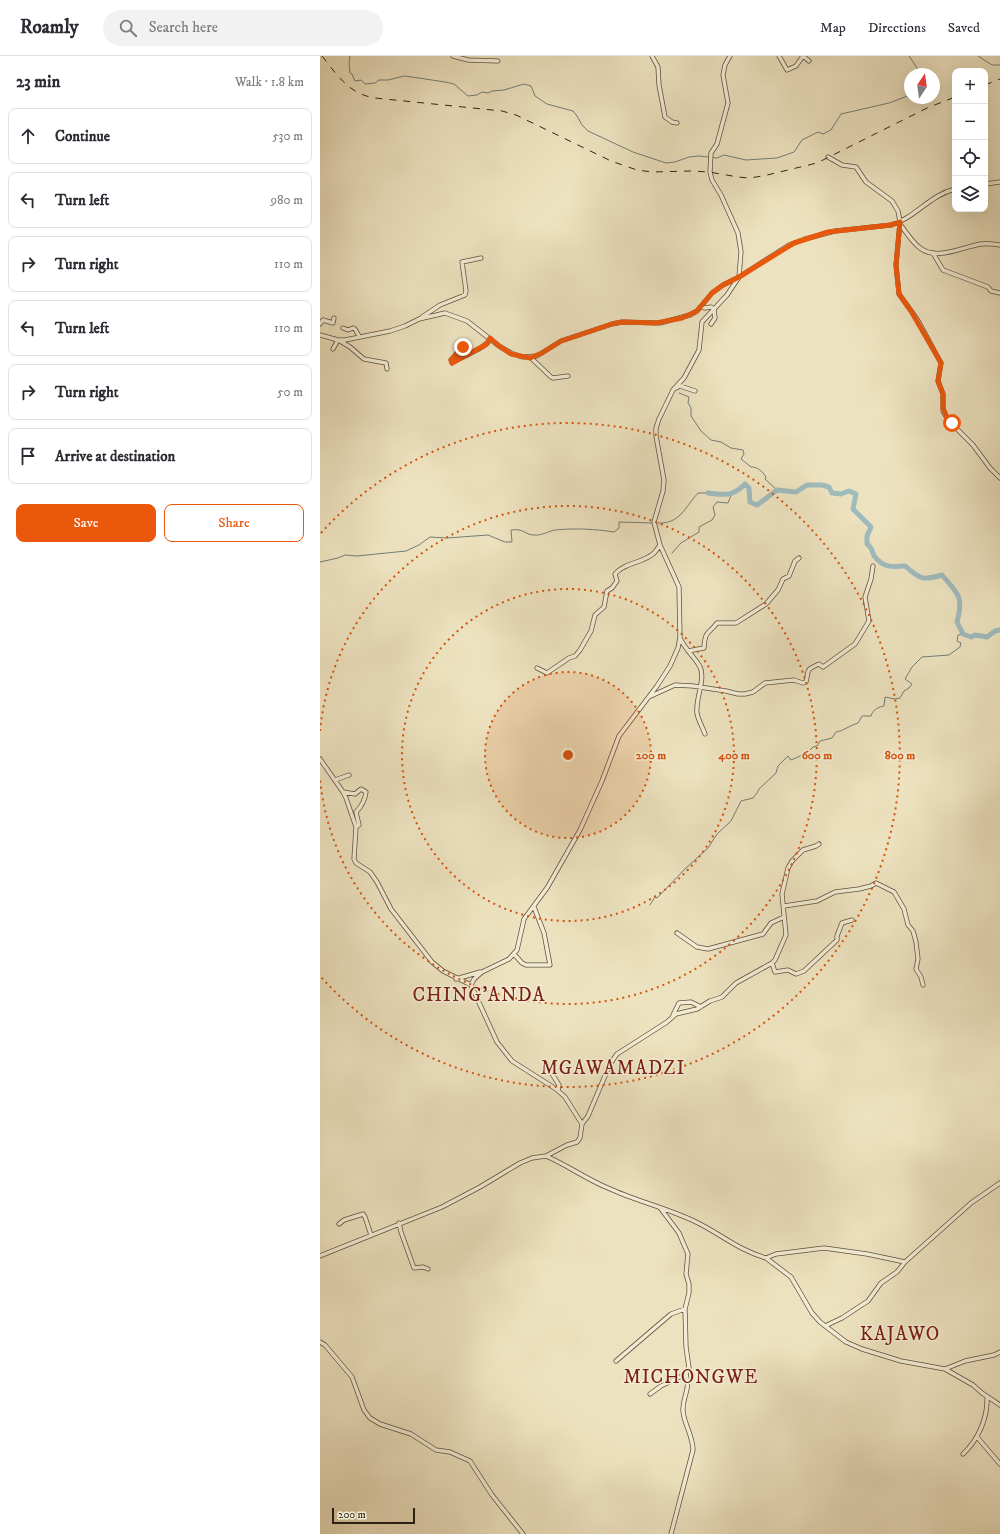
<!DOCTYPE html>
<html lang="en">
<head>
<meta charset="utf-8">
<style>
  :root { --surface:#fff; --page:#f2f2f3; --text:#2b2b33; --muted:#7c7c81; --line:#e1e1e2; --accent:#ea580c }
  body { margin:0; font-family:"IM FELL DW Pica",serif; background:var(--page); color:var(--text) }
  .controls { position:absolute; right:12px; top:12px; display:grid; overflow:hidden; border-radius:8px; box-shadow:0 4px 16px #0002 }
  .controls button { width:36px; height:36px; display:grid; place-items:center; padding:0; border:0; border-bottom:1px solid var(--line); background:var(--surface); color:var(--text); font:20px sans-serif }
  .compass { position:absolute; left:584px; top:12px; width:36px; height:36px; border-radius:50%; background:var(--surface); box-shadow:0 4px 16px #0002; rotate:13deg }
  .scale { position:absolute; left:12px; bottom:10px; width:83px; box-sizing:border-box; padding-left:4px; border:2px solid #2d2212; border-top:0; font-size:11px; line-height:14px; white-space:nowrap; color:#2d2212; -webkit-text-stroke:3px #f3ecd5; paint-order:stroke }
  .stop { position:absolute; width:12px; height:12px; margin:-9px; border:3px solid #ea580c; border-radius:50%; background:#fff }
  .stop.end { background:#ea580c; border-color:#fff; box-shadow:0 1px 4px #0008 }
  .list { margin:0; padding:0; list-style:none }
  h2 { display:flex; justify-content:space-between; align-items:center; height:52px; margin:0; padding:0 16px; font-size:17px }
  h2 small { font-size:13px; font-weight:400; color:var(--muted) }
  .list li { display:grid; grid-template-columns:26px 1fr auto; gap:12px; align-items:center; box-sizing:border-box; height:56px; margin:0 8px 8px; padding:0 8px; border:1px solid var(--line); border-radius:8px }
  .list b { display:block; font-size:15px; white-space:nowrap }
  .list em { font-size:13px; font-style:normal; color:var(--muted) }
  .actions { display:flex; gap:8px; padding:12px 16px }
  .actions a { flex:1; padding:9px 0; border:1px solid var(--accent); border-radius:8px; text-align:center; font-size:14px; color:var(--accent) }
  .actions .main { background:var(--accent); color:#fff }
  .icon { flex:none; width:22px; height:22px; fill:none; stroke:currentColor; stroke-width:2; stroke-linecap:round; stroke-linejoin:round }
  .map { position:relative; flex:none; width:680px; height:1478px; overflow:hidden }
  header { display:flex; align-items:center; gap:24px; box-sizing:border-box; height:56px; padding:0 20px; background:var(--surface); border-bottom:1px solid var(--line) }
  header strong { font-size:19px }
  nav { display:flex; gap:22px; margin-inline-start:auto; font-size:14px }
  .search { width:280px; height:36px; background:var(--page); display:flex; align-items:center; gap:10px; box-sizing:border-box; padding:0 14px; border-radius:22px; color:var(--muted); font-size:15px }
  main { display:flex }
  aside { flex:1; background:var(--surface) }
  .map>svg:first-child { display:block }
</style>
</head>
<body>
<header>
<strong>Roamly</strong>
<div class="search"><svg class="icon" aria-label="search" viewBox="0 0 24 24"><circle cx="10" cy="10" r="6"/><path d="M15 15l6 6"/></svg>Search here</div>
<nav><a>Map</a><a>Directions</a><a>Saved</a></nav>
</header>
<main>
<aside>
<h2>23 min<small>Walk · 1.8 km</small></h2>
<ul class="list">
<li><svg class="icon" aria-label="ahead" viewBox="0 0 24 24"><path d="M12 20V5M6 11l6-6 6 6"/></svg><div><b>Continue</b></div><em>530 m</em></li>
<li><svg class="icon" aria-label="left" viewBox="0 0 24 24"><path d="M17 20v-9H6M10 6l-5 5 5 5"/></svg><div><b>Turn left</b></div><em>980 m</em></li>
<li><svg class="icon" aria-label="right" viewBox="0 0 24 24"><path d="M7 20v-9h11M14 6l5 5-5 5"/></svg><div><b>Turn right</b></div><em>110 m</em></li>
<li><svg class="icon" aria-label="left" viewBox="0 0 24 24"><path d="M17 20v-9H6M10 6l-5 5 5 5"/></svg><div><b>Turn left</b></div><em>110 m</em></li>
<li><svg class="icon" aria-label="right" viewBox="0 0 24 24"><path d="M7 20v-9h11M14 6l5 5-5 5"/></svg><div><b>Turn right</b></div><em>50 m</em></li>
<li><svg class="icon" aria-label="arrive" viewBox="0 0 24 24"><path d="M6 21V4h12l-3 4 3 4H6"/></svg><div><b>Arrive at destination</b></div></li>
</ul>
<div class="actions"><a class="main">Save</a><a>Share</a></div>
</aside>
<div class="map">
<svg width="680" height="1478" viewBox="0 0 680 1478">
  <rect width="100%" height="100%" fill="#ede2bf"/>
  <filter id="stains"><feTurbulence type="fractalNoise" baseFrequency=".005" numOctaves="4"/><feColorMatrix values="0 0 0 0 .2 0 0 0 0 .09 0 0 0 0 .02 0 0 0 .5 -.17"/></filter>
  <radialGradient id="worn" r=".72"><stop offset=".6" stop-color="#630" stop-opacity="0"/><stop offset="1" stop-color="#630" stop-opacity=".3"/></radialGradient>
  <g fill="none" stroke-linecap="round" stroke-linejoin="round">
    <path stroke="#717e79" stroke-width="1" d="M30,0L29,7L30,17L32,18L35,25L41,24L45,28L55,27L59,24H68L84,20L92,21L125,26L134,28L148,40L157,39L162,36L168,37L172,35L184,34L204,28L211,30L215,40L227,48L253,55L257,60L262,69L268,75L313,96L346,107L355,106L369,101L379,100L397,102L404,99L426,104L457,102L474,96L482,84L498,76L503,78L511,74L521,58L569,47L590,39
      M589,0L601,18
      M658,0L672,9H680
      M359,337L369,341L368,347L371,352V360L381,375L391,384L401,386L411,392L423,394L424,398L421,403L431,411C438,411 442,415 446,421L445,423L457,434
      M336,467C360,469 365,451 378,437H388
      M352,497L361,487L379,476V471L392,464L395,459L393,451L397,446L408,447L412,437
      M0,506L18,502L25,499L37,500L86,495L99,489L110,481L127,482L168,479L185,486H192L191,474C204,472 205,479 214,479C221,480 229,475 235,474C255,472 275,473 294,476L299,472V466L333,467
      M330,849L335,841L337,842L366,812L388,792L397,778L411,765L421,745L433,742L437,737L439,733L456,717L458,710L468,700L471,704L487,697L493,691L497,690L500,685L512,682L516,676C524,675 530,669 538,667L542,660H551C553,653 559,651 564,650L565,641L575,643L580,642L584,635L589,632L592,628L585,623L592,611L602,601L629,599L640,591L641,587L637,585L638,579L643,578"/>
    <path stroke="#9ebbbd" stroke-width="5" d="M388,437C406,439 412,441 425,428L429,432L430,446L437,449L457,434L476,436L487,429H502L509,431L512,437L521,438L529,435L536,438L533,453L551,471L547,480V488C554,493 551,496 555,501C564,512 572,511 585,510C600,523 602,525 622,519C638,538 644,540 637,566L643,578L651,581L655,579L667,581L675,575L680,574"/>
    <defs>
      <path id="minor" d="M133,0L148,4L178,5
        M332,0L338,11L339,29L345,61L352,66L357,67
        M459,0L467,14L476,10L483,0L489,5
        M508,101L522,109L536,111L546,126L572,145L578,155L580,166L576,209L579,238L597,263L621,307L618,325L623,338V355L628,364L653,389L670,412L680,422
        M665,128L680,126
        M580,168C586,176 592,186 600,192C617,205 642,191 661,188C667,187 674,188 680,189
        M613,197L623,214L668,231L671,235L680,237
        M380,251L385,252L391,251L394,253L395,262L391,268
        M102,261L120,249L145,239L146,235L142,206L161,202
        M0,268L3,264L13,267L14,262
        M23,272L28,274L33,272L35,273L39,280
        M0,279L18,284H25L70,275L85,270L99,263L125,257L147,265L179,290L191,297L202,301L217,300L241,285L292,268L302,266L340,267L370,259L377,255L392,237L403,229L419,221L469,189L485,183L515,175L571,169C595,162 610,139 635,133
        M20,285L30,291L44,303L66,307L67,313
        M13,293L18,284
        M210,301L231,321L233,322L248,320
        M132,307C143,299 164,294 170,283
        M132,307L131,304L143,291
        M356,332L360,330L375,335
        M360,582C366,595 375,601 380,611C386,622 375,644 377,657C378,664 383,672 385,678
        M368,595L384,592C385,574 388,579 397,567H416L446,548L458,534L463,523L469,520L475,505L479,502
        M217,612L227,617L249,602L255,600L260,594L271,575L275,559L284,551L287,535L292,532L297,525L295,518C305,506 324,507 334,497C336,495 338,492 340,489
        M331,640L355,629L373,630L406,635L418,638H425L433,636L445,627L474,624L483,627L486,626C489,614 485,614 499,608L503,611L535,588L549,565L545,541L551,523L553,510
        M0,703L23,736L26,742L36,771L34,803L36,807L50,816L57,826L71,853L112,906L123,915L151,929
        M15,724L29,719
        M23,736L35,738L41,733L46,736C45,745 42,750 36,756L39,769L36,771
        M464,850L497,845L515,836L539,833L551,830L556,827L574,836L584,853L588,869L593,875L596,886L598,903L596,913L601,921L603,929
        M357,877L377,891L388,893L443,878L451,867L464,861
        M194,898L202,907L206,909H230L224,877L214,851
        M452,907L455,916L468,914L476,918L484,915L517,884V880L522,867L532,864
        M136,923L160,916
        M353,959L359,947L371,946L381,951
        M226,1008L239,1029L238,1034
        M262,1068L268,1060L290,1008L297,998L347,966L356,958L377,953L390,945L402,941L416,927L452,907L455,904L466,879L462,838L468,812L472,805L483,794L496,790L499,788
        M226,1100C247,1109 266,1123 288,1132C316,1145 347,1152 376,1166C401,1178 418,1194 446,1202L456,1198L504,1192L547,1198L585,1206L651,1147L680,1127
        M79,1167L81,1176L94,1212L103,1211L108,1213
        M19,1168L24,1164L43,1158L45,1161L51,1179
        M0,1200L122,1151L160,1131L200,1107L212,1102L226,1100L247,1089L257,1086L260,1082L262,1068L245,1041L236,1033L192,1005L177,986L151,929L154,923L162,916L189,903L197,894L204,863L227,832L260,774L282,725L299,680L337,630L350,610L358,592L360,581L359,531L340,489L334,466L343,435L344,424L336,380V372L339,363L353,334L364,322L379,294L382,266L407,239L419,221L421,196L418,177L401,139L392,124L390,116L391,97L397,88L408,47L403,19L405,9L410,0
        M446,1202L471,1221L492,1257L500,1266L526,1286L542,1293L581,1305L625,1313L645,1305L674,1299L680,1296
        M505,1270L522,1262L548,1245L561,1227L577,1216L585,1206
        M0,1286L5,1289L32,1321L44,1354L50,1362L60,1368L91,1378L116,1394L130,1396L150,1405L172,1439L203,1478
        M296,1305L351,1258L365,1253
        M625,1313L653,1329L662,1337L680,1349
        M330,1338L341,1330L366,1318L369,1312L366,1291L365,1253L369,1237V1228L366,1218L368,1198L359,1177L341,1153
        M657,1381L680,1408
        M643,1398C658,1384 668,1362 667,1341
        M351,1478L373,1394C373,1380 364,1368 363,1355C362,1341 371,1334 366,1318"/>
    </defs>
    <use href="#minor" stroke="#5d523d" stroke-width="5"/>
    <use href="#minor" stroke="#f3ecd5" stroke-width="3.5"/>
    <path stroke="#2d2212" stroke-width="1" stroke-dasharray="7 7" stroke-linecap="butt" d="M2,0C17,19 29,38 55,42L182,55L196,59L291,105L317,114L332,116L371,115L389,116L418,121L429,122L443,120L497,107L607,52L635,41
      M665,29L680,23"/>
  </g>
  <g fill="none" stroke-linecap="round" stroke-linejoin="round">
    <path stroke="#ea580c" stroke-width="5" d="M143,291L131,304L132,307L167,288L170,282L179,290L191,298L210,302L222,297L241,285L292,268L302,266L336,267L362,262L377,255L392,237L403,229L419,221L474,187L508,176L571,169L580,166L576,209L579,238L591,255L621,307L618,325L623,338V352L628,364L632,367"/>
  </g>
  <circle cx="248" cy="699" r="83" fill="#d5540d" fill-opacity=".12"/>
  <g fill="none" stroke="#d5540d" stroke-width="2" stroke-dasharray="2 4">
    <circle cx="248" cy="699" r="83"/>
    <circle cx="248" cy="699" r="166"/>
    <path d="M0 675A249 249 0 1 1 0 723"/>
    <path d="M1 477A332 332 0 1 1 1 921"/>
  </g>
  <g text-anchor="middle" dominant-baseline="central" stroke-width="3" stroke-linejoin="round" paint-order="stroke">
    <g font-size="19" letter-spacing="1" fill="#7a1f14" stroke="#f3ecd5">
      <text x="159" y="939">CHING'ANDA</text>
      <text x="293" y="1012">MGAWAMADZI</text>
      <text x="580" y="1278">KAJAWO</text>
      <text x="371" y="1321">MICHONGWE</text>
    </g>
  </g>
  <circle cx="248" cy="699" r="6" fill="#d5540d" stroke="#f3ecd5" stroke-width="2"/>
  <g font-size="12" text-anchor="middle" font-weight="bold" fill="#d5540d" stroke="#f3ecd5" stroke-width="3" stroke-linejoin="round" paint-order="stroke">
    <text x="331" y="703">200 m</text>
    <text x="414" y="703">400 m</text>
    <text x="497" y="703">600 m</text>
    <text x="580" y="703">800 m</text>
  </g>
  <rect width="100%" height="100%" filter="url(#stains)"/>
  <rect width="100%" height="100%" fill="url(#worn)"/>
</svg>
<div class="controls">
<button>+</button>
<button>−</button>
<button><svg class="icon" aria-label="locate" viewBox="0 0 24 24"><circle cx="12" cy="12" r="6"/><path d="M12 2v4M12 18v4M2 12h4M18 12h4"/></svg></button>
<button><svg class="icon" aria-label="layers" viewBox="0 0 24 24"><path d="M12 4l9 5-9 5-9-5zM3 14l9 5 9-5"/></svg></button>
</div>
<svg class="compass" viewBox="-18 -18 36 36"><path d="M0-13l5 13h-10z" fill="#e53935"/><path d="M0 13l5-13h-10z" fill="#7c7c81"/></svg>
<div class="scale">200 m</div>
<div class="stop" style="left:632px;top:367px"></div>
<div class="stop end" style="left:143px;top:291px"></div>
</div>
</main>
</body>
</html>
